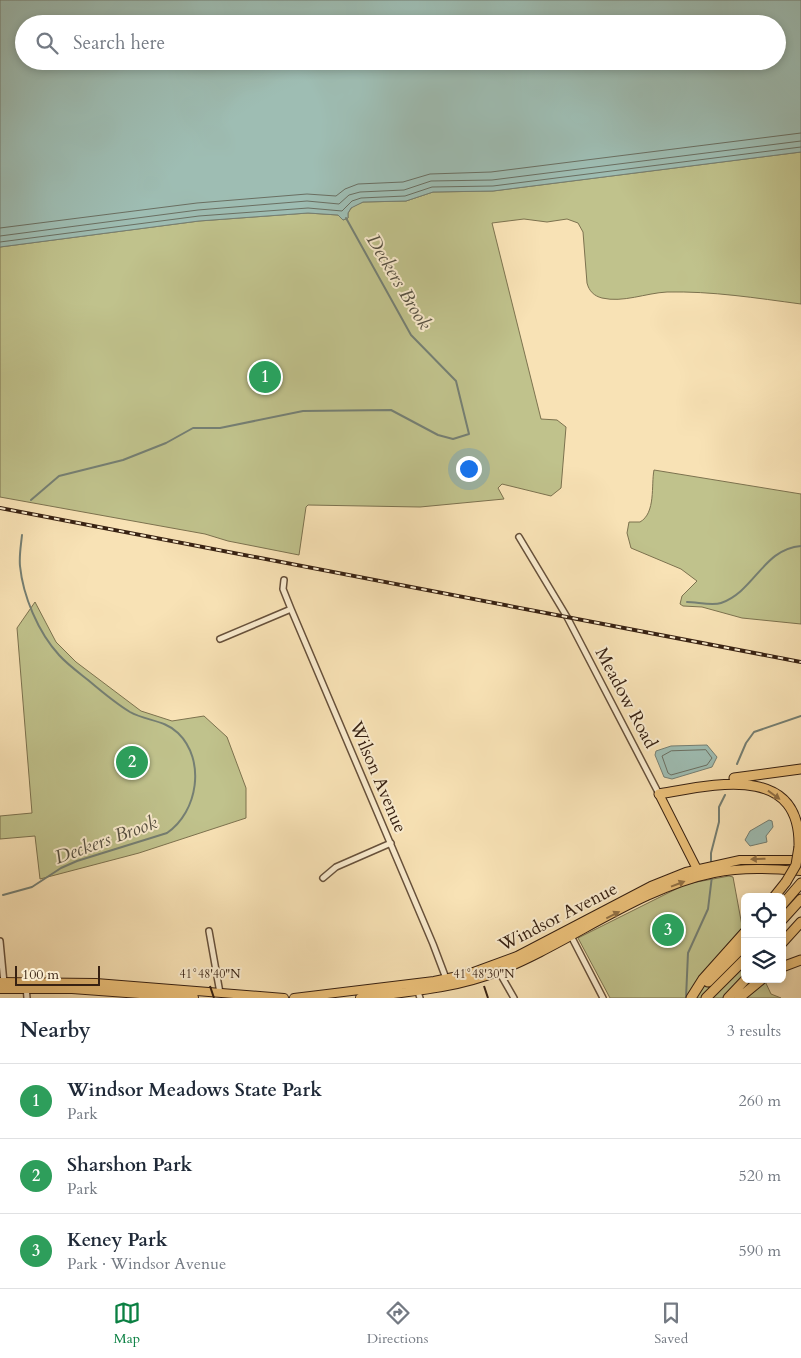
<!DOCTYPE html>
<html lang="en">
<head>
<meta charset="utf-8">
<style>
  :root { --surface:#fff; --page:#f2f2f3; --text:#1f2937; --muted:#747a83; --line:#e0e1e3; --accent:#0b8043 }
  body { margin:0; font-family:Cardo,serif; background:var(--page); color:var(--text) }
  .controls { position:absolute; right:15px; bottom:15px; display:grid; overflow:hidden; border-radius:8px; box-shadow:0 2px 8px #0003 }
  .controls button { width:45px; height:45px; display:grid; place-items:center; padding:0; border:0; border-bottom:1px solid var(--line); background:var(--surface); color:var(--text); font:25px sans-serif }
  .scale { position:absolute; left:15px; bottom:12px; width:85px; box-sizing:border-box; padding-left:5px; border:2px solid #372112; border-top:0; font-size:14px; line-height:18px; white-space:nowrap; color:#372112; -webkit-text-stroke:4px #faeccf; paint-order:stroke }
  .you { position:absolute; left:468px; top:468px; width:18px; height:18px; margin:-12px; border:4px solid #fff; border-radius:50%; background:#1a73e8; box-shadow:0 0 0 8px #1a73e833 }
  .badge { display:grid; place-items:center; width:32px; height:32px; border-radius:50%; background:var(--accent); color:#fff; font-size:16px; font-weight:700 }
  .pin { position:absolute; translate:-50% -50%; border:2px solid #fff; box-shadow:0 1px 5px #0006 }
  .list { margin:0; padding:0; list-style:none }
  h2 { display:flex; justify-content:space-between; align-items:center; height:65px; margin:0; padding:0 20px; font-size:21px }
  h2 small { font-size:16px; font-weight:400; color:var(--muted) }
  .list li { display:grid; grid-template-columns:32px 1fr auto; gap:15px; align-items:center; box-sizing:border-box; height:75px; padding:0 20px; border-top:1px solid var(--line) }
  .list b { display:block; font-size:19px; white-space:nowrap }
  .list p { margin:0; font-size:16px; white-space:nowrap; color:var(--muted) }
  .list em { font-size:16px; font-style:normal; color:var(--muted) }
  .icon { flex:none; width:28px; height:28px; fill:none; stroke:currentColor; stroke-width:2; stroke-linecap:round; stroke-linejoin:round }
  .map { position:relative; flex:none; width:801px; height:998px; overflow:hidden }
  .search { position:absolute; background:var(--surface); box-shadow:0 2px 8px #0003; left:15px; right:15px; top:15px; height:55px; display:flex; align-items:center; gap:12px; box-sizing:border-box; padding:0 18px; border-radius:28px; color:var(--muted); font-size:19px }
  .sheet { height:290px; background:var(--surface) }
  nav { display:flex; justify-content:space-around; align-items:center; box-sizing:border-box; height:70px; border-top:1px solid var(--line); background:var(--surface); font-size:14px; color:var(--muted) }
  nav a { display:grid; justify-items:center; gap:2px }
  nav .on { color:var(--accent) }
  .map>svg:first-child { display:block }
</style>
</head>
<body>
<div class="map">
<svg width="801" height="998" viewBox="0 0 801 998">
  <rect width="100%" height="100%" fill="#f8e2b5"/>
  <filter id="stains"><feTurbulence type="fractalNoise" baseFrequency=".004" numOctaves="4"/><feColorMatrix values="0 0 0 0 .2 0 0 0 0 .09 0 0 0 0 .02 0 0 0 .5 -.17"/></filter>
  <radialGradient id="worn" r=".72"><stop offset=".6" stop-color="#630" stop-opacity="0"/><stop offset="1" stop-color="#630" stop-opacity=".3"/></radialGradient>
  <path fill="#c0c28c" stroke="#7c724f" d="M801,152V304C756,298 712,291 667,292C646,293 623,303 602,298C594,296 589,291 587,283L583,232L578,223L567,219L547,222L524,219L492,223L541,419L557,420L566,427L561,488L551,496L502,484L498,488L504,499L420,507L308,505L306,507L299,555L228,541L205,534L0,497V247L199,221L308,213L338,215L343,220L348,218V213L352,207L363,202L406,201L433,192L493,191Z
    M654,470L801,494V624L742,618L702,607L683,606L680,604L682,596L697,581L681,569L631,548L627,533L629,522H640C656,513 651,485 654,470Z
    M35,602L56,642L76,662L141,711L172,721L204,716L227,737L246,788V818L139,853L40,879L35,836L0,839V816L32,813L17,628Z
    M729,876L733,877L745,942V979H764L771,994L781,998H610L578,938L686,884Z"/>
  <path fill="#9ebdb3" stroke="#757f73" fill-rule="evenodd" d="M0,0H801V152L493,191L433,192L406,201L363,202L351,208L348,213V218L343,220L338,215L308,213L199,221L0,247ZM24,24H777V61H24Z
    M707,745L717,757L712,767L672,779L664,777L655,755L656,751L671,746Z
    M769,820L772,821L773,827L766,836L767,842L750,846L745,840L750,831Z"/>
  <g fill="none" stroke-linecap="round" stroke-linejoin="round">
    <path stroke="#6a6f62" stroke-width="1" d="M0,228L197,203L307,194L336,196L345,189L358,184L403,182L430,174L491,172L801,133
      M0,236L198,210L307,201L339,204L349,195L360,192L404,190L431,181L492,180L801,141
      M0,242L199,216L308,208L342,211L352,201L361,198L405,196L432,187L493,186L801,147
      M706,750L712,758L707,765L671,775L668,773L662,756L671,751Z"/>
    <path stroke="#757f73" stroke-width="2" d="M31,500L59,476L123,460L166,443L193,428H220L303,411L391,410L438,435L453,439L469,434L456,381L411,335L346,218
      M687,602C697,602 712,606 721,603C755,591 763,549 801,546
      M737,764L746,743L754,732L801,716
      M711,863V853L719,822V807L725,795
      M3,895L32,887L61,868L77,861L167,833C198,812 206,760 178,733C165,720 146,721 130,712C115,703 101,691 88,680C78,672 67,664 59,655C38,632 23,596 20,566C19,556 21,545 22,535
      M686,998L688,953L708,909L712,876"/>
    <defs>
      <path id="minor" d="M519,537L567,617L659,794
        M284,580L283,589L291,609L433,944L447,981
        M220,639L291,609
        M323,878L336,867L391,843
        M209,931L220,993
        M570,934L603,998
        M0,941L4,983
        M498,970L514,998
        M26,986L27,998
        M417,989L420,998"/>
      <path id="primary" d="M659,794L699,873
        M0,982L96,983L284,998
        M0,989H72L194,998
        M294,998L434,981L468,974L517,956L651,886L686,872L740,860H801
        M360,998C407,992 454,989 497,972C569,944 639,888 714,873C743,867 772,869 801,871"/>
      <path id="motorway" d="M734,778L801,769
        M659,794C712,785 801,762 799,847
        M774,897L786,882
        M782,905L801,883
        M782,920L801,899
        M782,943L801,922
        M782,967L801,960
        M708,982L745,945
        M691,998L703,979L745,932
        M706,998L745,959
        M728,998L746,979
        M739,998L762,979"/>
    </defs>
    <use href="#minor" stroke="#67513b" stroke-width="8"/>
    <use href="#primary" stroke="#372112" stroke-width="10"/>
    <use href="#motorway" stroke="#372112" stroke-width="11"/>
    <use href="#minor" stroke="#faeccf" stroke-width="5"/>
    <use href="#primary" stroke="#ecc17a" stroke-width="8"/>
    <use href="#motorway" stroke="#ecc17a" stroke-width="9"/>
    <defs>
      <path id="rail" d="M0,508L801,662"/>
    </defs>
    <use href="#rail" stroke="#372112" stroke-width="4"/>
    <use href="#rail" stroke="#faeccf" stroke-width="2" stroke-dasharray="5.5" stroke-linecap="butt"/>
    <defs>
      <path id="motorway-bridge" d="M786,882L796,865L799,847"/>
    </defs>
    <use href="#motorway-bridge" stroke="#372112" stroke-width="11" stroke-linecap="butt"/>
    <use href="#motorway-bridge" stroke="#ecc17a" stroke-width="9"/>
  </g>
  <defs><path id="oneway-solid" d="M-6-.8H1V-3.2L6.5 0L1 3.2V.8H-6Z" transform="scale(1.25)"/></defs>
  <g fill="#927146">
    <use href="#oneway-solid" transform="translate(774 795) rotate(36)"/>
    <use href="#oneway-solid" transform="translate(758 859) rotate(178)"/>
    <use href="#oneway-solid" transform="translate(678 884) rotate(-21)"/>
    <use href="#oneway-solid" transform="translate(613 915) rotate(-27)"/>
  </g>
  <path fill="none" stroke="#372112" stroke-width="2" d="M210,986L214,998M484,986L488,998"/>
  <g text-anchor="middle" dominant-baseline="central" stroke-width="4" stroke-linejoin="round" paint-order="stroke">
    <g font-size="18" fill="#372112" stroke="#faeccf">
      <text transform="translate(626 698) rotate(62)">Meadow Road</text>
      <text transform="translate(378 777) rotate(67)">Wilson Avenue</text>
      <text transform="translate(558 917) rotate(-27)">Windsor Avenue</text>
    </g>
    <g font-size="19" font-style="italic" fill="#565042" stroke="#faeccf">
      <text transform="translate(399 282) rotate(59)">Deckers Brook</text>
      <text transform="translate(106 840) rotate(-20)">Deckers Brook</text>
    </g>
  </g>
  <g font-size="12" text-anchor="middle" fill="#372112" stroke="#faeccf" stroke-width="4" stroke-linejoin="round" paint-order="stroke">
    <text x="210" y="978">41°48'40"N</text>
    <text x="484" y="978">41°48'30"N</text>
  </g>
  <rect width="100%" height="100%" filter="url(#stains)"/>
  <rect width="100%" height="100%" fill="url(#worn)"/>
</svg>
<div class="controls">
<button><svg class="icon" aria-label="locate" viewBox="0 0 24 24"><circle cx="12" cy="12" r="6"/><path d="M12 2v4M12 18v4M2 12h4M18 12h4"/></svg></button>
<button><svg class="icon" aria-label="layers" viewBox="0 0 24 24"><path d="M12 4l9 5-9 5-9-5zM3 14l9 5 9-5"/></svg></button>
</div>
<div class="scale">100 m</div>
<div class="you"></div>
<div class="pin badge" style="left:265px;top:377px;background:#2e9e5b">1</div>
<div class="pin badge" style="left:132px;top:762px;background:#2e9e5b">2</div>
<div class="pin badge" style="left:668px;top:930px;background:#2e9e5b">3</div>
<div class="search"><svg class="icon" aria-label="search" viewBox="0 0 24 24"><circle cx="10" cy="10" r="6"/><path d="M15 15l6 6"/></svg>Search here</div>
</div>
<section class="sheet">
<h2>Nearby<small>3 results</small></h2>
<ul class="list">
<li><span class="badge" style="background:#2e9e5b">1</span><div><b>Windsor Meadows State Park</b><p>Park</p></div><em>260 m</em></li>
<li><span class="badge" style="background:#2e9e5b">2</span><div><b>Sharshon Park</b><p>Park</p></div><em>520 m</em></li>
<li><span class="badge" style="background:#2e9e5b">3</span><div><b>Keney Park</b><p>Park · Windsor Avenue</p></div><em>590 m</em></li>
</ul>
</section>
<nav>
<a class="on"><svg class="icon" aria-label="map" viewBox="0 0 24 24"><path d="M3 6l6-2 6 2 6-2v14l-6 2-6-2-6 2zM9 4v14M15 6v14"/></svg>Map</a>
<a><svg class="icon" aria-label="directions" viewBox="0 0 24 24"><path d="M12 3l9 9-9 9-9-9zM9 14v-3h6M13 9l2 2-2 2"/></svg>Directions</a>
<a><svg class="icon" aria-label="saved" viewBox="0 0 24 24"><path d="M7 4h10v16l-5-4-5 4z"/></svg>Saved</a>
</nav>
</body>
</html>
